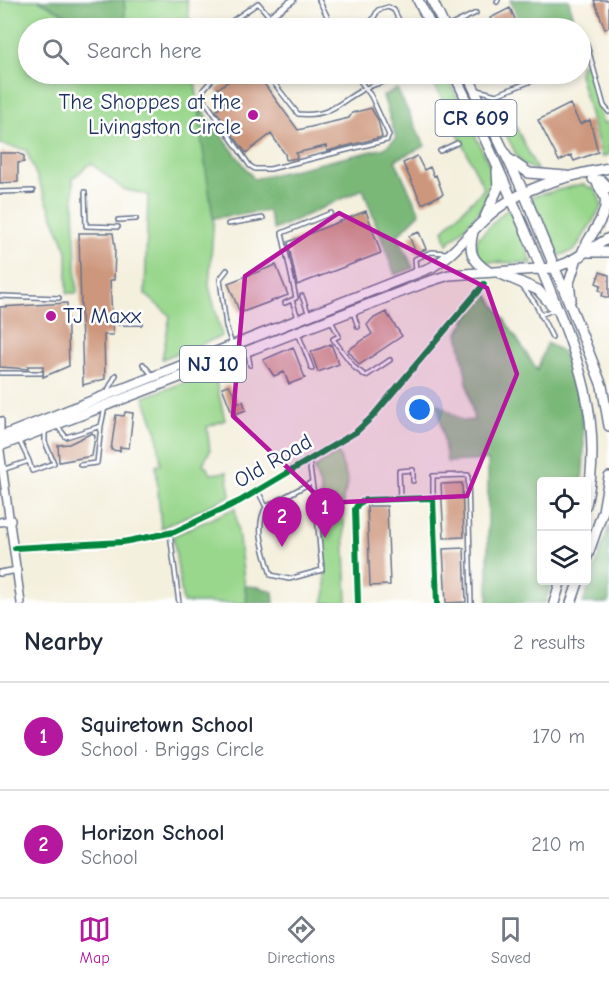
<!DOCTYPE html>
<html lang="en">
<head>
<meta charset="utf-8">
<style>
  :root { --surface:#fff; --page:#f2f2f3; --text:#1f2937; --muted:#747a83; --line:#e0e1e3; --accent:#b5179e }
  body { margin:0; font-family:"Comic Neue",sans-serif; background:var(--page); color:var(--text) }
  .controls { position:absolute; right:18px; bottom:18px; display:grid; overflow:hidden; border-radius:6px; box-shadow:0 3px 9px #0003 }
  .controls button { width:54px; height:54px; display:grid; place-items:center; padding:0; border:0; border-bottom:2px solid var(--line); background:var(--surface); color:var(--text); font:30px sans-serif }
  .you { position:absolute; left:420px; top:410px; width:21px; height:21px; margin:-15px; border:4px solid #fff; border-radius:50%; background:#1a73e8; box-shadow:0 0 0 9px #1a73e833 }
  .badge { display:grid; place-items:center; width:39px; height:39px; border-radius:50%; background:var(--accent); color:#fff; font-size:20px; font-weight:700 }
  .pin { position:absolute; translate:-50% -50px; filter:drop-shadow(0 2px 3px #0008) }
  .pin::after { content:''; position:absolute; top:32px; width:21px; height:18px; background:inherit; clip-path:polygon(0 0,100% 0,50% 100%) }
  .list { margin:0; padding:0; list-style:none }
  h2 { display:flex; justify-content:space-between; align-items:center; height:78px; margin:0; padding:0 24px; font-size:26px }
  h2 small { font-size:20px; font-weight:400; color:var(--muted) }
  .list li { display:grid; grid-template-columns:39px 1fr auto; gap:18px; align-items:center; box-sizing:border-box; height:108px; padding:0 24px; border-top:2px solid var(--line) }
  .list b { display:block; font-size:22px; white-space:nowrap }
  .list p { margin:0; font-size:20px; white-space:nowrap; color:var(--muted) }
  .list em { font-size:20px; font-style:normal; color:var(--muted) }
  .icon { flex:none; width:33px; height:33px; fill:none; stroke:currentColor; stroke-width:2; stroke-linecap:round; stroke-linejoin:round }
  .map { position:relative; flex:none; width:609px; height:603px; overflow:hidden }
  .search { position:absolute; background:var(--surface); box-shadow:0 3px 9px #0003; left:18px; right:18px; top:18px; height:66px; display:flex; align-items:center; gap:15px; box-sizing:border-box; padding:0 21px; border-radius:33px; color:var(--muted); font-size:22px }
  .sheet { height:294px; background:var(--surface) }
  nav { display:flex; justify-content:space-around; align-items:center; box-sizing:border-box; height:84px; border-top:2px solid var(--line); background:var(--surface); font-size:16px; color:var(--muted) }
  nav a { display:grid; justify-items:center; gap:3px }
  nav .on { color:var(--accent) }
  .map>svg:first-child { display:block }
</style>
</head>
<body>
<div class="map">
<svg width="609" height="603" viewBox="0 0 609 603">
  <rect width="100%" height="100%" fill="#fff"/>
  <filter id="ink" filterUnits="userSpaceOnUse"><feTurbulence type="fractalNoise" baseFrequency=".0167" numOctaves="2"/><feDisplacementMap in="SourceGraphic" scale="12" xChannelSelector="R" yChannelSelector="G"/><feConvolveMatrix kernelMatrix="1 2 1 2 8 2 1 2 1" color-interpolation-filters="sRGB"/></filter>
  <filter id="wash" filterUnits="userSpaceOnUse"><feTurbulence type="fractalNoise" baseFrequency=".008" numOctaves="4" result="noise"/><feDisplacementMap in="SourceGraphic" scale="24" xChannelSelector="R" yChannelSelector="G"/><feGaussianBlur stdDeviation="1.35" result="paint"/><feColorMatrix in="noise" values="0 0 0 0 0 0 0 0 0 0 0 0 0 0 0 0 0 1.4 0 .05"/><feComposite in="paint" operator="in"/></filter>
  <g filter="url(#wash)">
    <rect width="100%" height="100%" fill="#f4f0de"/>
    <path fill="#99d78c" stroke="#5a8375" stroke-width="1.5" d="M0,0H39L91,28H28V74H194L214,215L209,286L222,336L162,359L170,316L145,294L148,195L123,189L91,163L73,178L77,293H67V251L26,150L0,144Z
      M124,0H187L190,28H126Z
      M586,63L603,123H609V155L602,157L579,74L581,64Z
      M430,74H446L496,179C489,204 467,227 447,244L443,230L484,189Z
      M502,98L538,172L520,162L493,109L496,100Z
      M582,184L596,190L602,206L575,250L555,257L531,197Z
      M510,206L532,263L485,262L476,253L477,239Z
      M213,369L225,420L207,427L210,451L203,463L211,474L227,472L230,496L161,528L156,466L161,464L157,433L144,397L189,381Z
      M338,452L348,482L343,498L347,603H323L326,592L321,488L314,469Z
      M235,508L247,603H183L173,536Z"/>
    <path fill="#7ab878" stroke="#4a746b" stroke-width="1.5" d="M39,0H124L126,28H91Z
      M510,0H569L574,28H522Z
      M397,89L425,146L395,160L420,213L398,235L413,268L395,275L363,189L274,230L268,211L213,218L199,122L201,108L254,179L385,148L396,138L383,96Z
      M484,288L537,370L547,343L563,352C583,397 587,433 582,481L542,482V580L552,581L545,603H488V460L447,462L438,404L463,421L474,420L458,333Z
      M609,526V603H583Z
      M245,586L259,587L273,592L274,603H247Z"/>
    <g id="blocks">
      <path fill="#cd977d" d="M594,0H609V27L605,29Z
        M510,8L519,28H495L490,18Z
        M239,74H257L298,130L349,118L352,113L371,108L378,120L382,137L327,151L326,146L296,153L297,158L286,160L285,154L271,134L246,153L216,111L226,104L216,90Z
        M570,104L580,124L590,120L598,152L574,161L571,155L559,161L538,120Z
        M0,153H18L24,156V162L18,163V182L0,183Z
        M417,156L424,170L430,167L434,176L436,175L443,194L422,204L403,163Z
        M366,211L381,253L297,285L288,242Z
        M419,232L426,249L416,253L409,236Z
        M79,233H113L115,248L114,280H110L113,335H104L105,379L83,385Z
        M276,265L288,295L240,313L228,283Z
        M600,272L609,275V298L602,296L603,292L599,290L601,285L596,283Z
        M67,303L69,366L43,377V366H28V369L0,367V307Z
        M386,312L402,336L359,365L348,350L372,334L367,325L372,319Z
        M331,344L339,364L318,372L311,352Z
        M293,347L305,378L289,384L284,372L274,376L263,360Z
        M229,385L239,403L243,401L246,410L233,415L222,387Z
        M125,412L133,413L129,448L120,447V451L111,450L116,415L124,416Z
        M92,433L95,436L92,456L59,462L58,445L69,444Z
        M462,483L464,537L444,538L441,484Z
        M367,506H387L390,585L370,586Z
        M464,548L466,602L446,603L443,549Z"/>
    </g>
  </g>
  <g filter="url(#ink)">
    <use href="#blocks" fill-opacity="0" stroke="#67738b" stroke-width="1.5"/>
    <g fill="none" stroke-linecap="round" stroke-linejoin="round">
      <defs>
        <path id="service" d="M319,0L333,28
          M497,2L498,0
          M447,27L476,13
          M222,28L258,3L269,16
          M374,28L371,23L378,10L388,7L394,10L403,28
          M587,45L604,106L609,112
          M217,74L203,90L204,99L250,166L255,169H270L387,140L389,135L371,96L355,74
          M267,74L298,114C331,117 336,104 362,90C377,82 396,79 412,74
          M478,90L496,95L549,74
          M487,112L496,95
          M440,151L457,143
          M0,192L33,191
          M85,192L86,226L118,227
          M118,220L136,219
          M228,224L263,218
          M227,270L220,279L226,326L232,345
          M416,271L415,259L431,252L447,253
          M521,285L535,303L552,337
          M0,296L59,298
          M302,296L308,312
          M292,300L298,318
          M285,303L296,298L282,233L331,213
          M353,312L358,327
          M540,315L553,310
          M331,321L339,336L333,339L355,368L366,376L390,360
          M119,323H140
          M298,333L312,369
          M248,353L250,365
          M222,362L236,376
          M143,364L153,376
          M0,373H41
          M107,392L116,375
          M57,426L66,437L101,426L97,463L80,465
          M101,426L105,407
          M29,461L32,471L54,463L45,442V430
          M5,469L29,461L20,442
          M258,491L266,507C254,528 265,553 271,575L289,579L322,570L317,516L309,461
          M433,498V476L468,475L471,603
          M400,499L399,471L413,470V481
          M266,507L312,482
          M170,533L179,603"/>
        <path id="minor" d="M253,28L293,0
          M15,548L123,542L174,532L240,501L356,432L372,417L484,284
          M0,573L18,570
          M358,603L355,509L358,504L365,500L433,498L437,603"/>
        <path id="tertiary" d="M0,421V431
          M0,451L21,603
          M0,522L11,520"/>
        <path id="primary" d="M418,0L432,28
          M432,0L445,28
          M454,74C484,134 510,194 536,256C570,340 607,412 586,505
          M467,74L524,193L577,322L602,386L609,426
          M509,159L529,173L566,176
          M593,179L602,181L609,188
          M485,217L498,188L497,171
          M473,232C468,251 472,261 488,271
          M589,252H609
          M581,256C586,238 609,217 605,198C603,191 598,187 596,180
          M501,274L538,290L554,308
          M571,299L569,283L577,258
          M0,437L432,267C453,255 466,237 483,221C516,188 565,176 609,168
          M0,446L427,282L449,275L553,268L567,263L609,238
          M586,560L603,511L609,477
          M554,603L561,580
          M571,603L579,580"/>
      </defs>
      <use href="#service" stroke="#67738b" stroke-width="6"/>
      <use href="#minor" stroke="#67738b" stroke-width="8"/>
      <use href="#tertiary" stroke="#67738b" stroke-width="10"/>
      <use href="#primary" stroke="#67738b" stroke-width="12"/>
      <use href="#service" stroke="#fff" stroke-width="3"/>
      <use href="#minor" stroke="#fff" stroke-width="5"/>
      <use href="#tertiary" stroke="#fff" stroke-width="7"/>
      <use href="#primary" stroke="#fff" stroke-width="9"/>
      <defs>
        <path id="cycleway" d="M15,548L123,542L174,532L240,501L356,432L372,417L484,284
          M358,603L355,509L358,504L365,500L433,498L437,603"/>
      </defs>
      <use href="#cycleway" stroke="#fff" stroke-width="10"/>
      <use href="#cycleway" stroke="#00873e" stroke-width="6"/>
    </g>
  </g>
  <path fill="#b5179e" fill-opacity="0.2" stroke="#b5179e" stroke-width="4.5" stroke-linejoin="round" d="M339,213L487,288L517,374L467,496L325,503L233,416L245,276Z"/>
  <g fill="#b5179e" stroke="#fff" stroke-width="2">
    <circle cx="253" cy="115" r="6"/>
    <circle cx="51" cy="316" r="6"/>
  </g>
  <g text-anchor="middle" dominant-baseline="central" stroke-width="5" stroke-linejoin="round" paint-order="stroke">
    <g fill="#fff" stroke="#5f6d8e" stroke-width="1.5">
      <rect x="435.5" y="100" width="81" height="36" rx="4.5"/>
      <rect x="180" y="346" width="66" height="36" rx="4.5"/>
    </g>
    <g font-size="21" font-weight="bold" fill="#1b2f5e">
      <text x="476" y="118">CR 609</text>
      <text x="213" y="364">NJ 10</text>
    </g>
    <g font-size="22" fill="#1b2f5e" stroke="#fff" text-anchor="end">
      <text x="241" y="102">The Shoppes at the<tspan x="241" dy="25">Livingston Circle</tspan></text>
      <text x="63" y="316" text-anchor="start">TJ Maxx</text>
    </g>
    <g font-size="22" fill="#1b2f5e" stroke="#fff">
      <text transform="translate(273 461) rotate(-30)">Old Road</text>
    </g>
  </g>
</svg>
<div class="controls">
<button><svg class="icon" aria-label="locate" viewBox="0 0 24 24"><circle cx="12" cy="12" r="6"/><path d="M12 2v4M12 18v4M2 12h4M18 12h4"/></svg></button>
<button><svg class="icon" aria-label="layers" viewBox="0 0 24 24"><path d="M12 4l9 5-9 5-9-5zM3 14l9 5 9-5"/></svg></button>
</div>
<div class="you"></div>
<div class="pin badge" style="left:325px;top:538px">1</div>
<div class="pin badge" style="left:282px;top:547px">2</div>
<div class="search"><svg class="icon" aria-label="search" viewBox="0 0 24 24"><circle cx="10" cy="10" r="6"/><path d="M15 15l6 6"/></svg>Search here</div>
</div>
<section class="sheet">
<h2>Nearby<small>2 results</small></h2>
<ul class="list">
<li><span class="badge">1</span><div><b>Squiretown School</b><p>School · Briggs Circle</p></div><em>170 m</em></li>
<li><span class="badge">2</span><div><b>Horizon School</b><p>School</p></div><em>210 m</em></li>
</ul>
</section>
<nav>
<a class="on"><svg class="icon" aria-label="map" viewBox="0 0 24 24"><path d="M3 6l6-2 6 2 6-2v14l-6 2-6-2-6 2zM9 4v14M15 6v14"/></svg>Map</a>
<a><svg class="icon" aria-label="directions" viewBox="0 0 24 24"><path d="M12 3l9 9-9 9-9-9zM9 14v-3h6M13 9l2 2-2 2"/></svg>Directions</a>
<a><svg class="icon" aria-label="saved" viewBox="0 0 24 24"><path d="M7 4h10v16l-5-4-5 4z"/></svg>Saved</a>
</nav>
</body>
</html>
